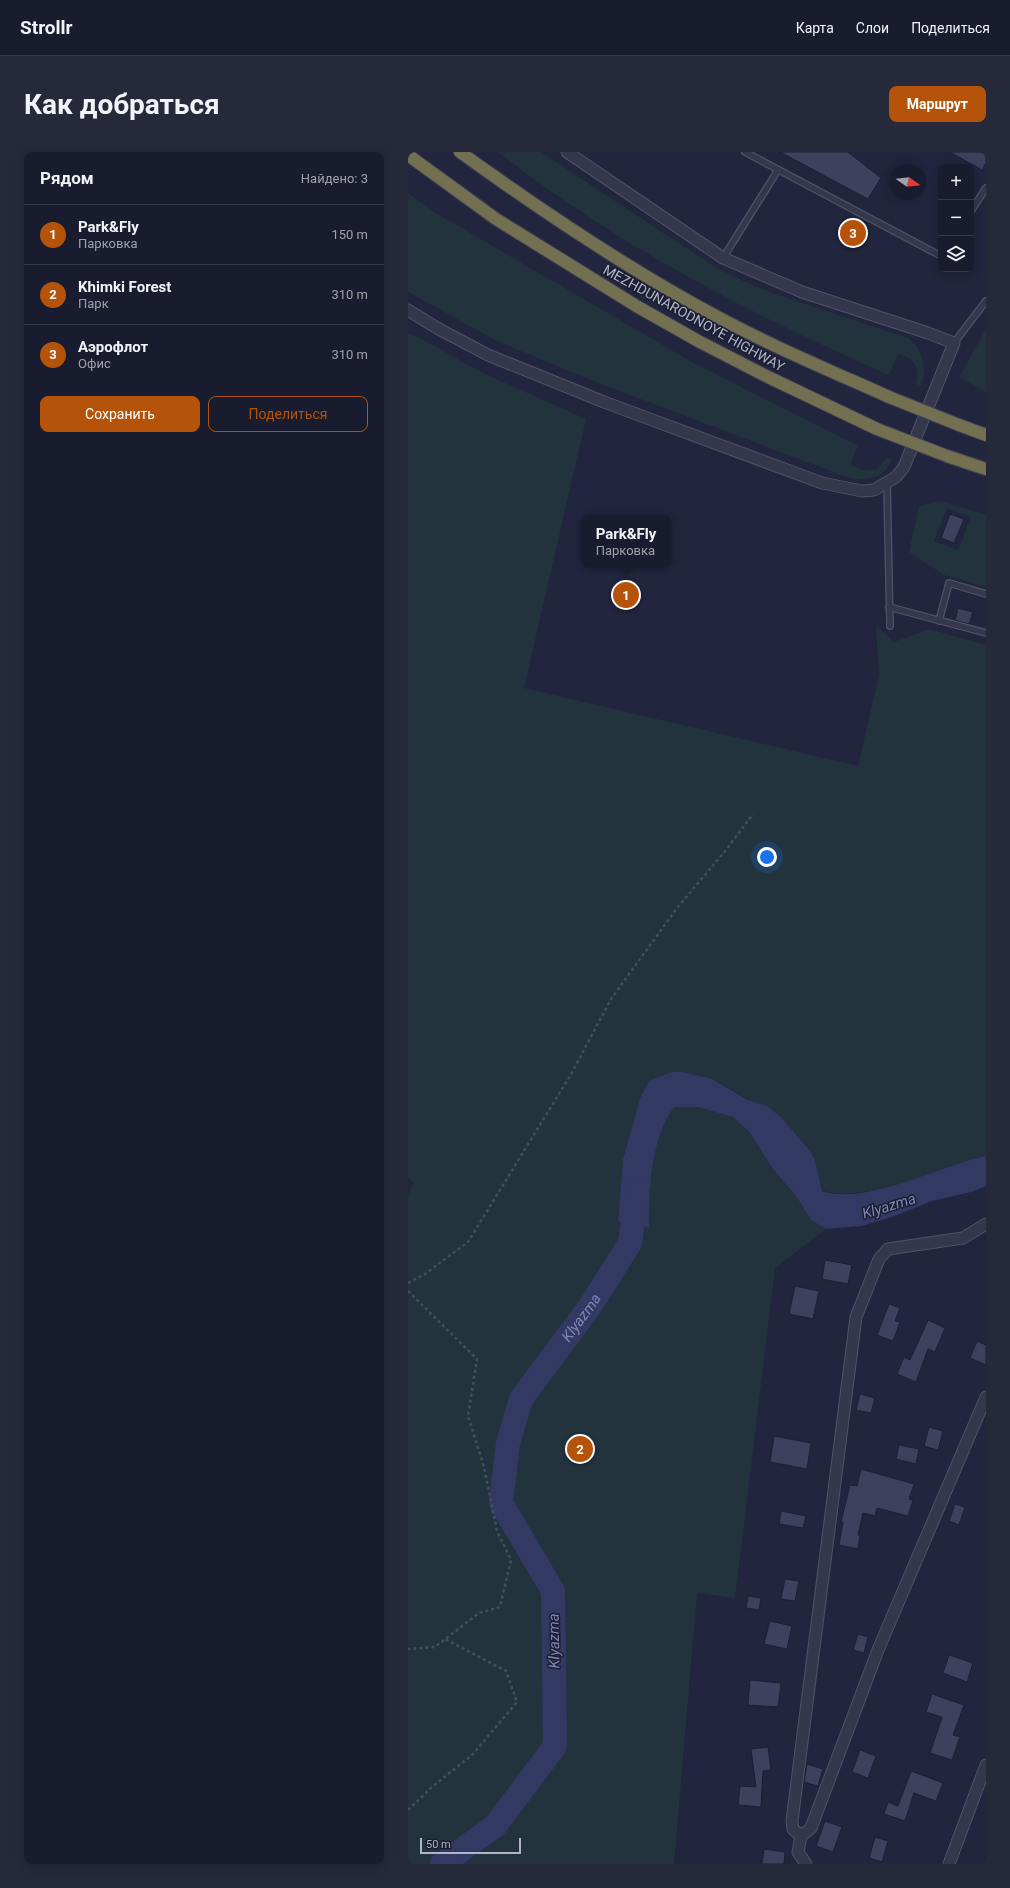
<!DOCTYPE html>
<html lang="ru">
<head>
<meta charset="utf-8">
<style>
  :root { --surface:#191c2e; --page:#26293a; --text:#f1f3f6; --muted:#9fa1aa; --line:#373a4a; --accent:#b45309 }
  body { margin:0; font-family:Roboto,sans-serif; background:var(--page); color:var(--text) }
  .controls { position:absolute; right:12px; top:12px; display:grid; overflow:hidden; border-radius:8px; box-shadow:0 2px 10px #0003 }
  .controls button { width:36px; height:36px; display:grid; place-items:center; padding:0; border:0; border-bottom:1px solid var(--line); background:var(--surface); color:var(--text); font:20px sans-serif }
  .compass { position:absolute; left:482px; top:12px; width:36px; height:36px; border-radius:50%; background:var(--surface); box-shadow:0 2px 10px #0003; rotate:104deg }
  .scale { position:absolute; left:12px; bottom:10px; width:101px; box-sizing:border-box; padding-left:4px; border:2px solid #b1b3c8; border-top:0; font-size:11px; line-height:14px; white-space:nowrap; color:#b1b3c8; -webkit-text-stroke:3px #1b1d31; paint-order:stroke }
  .you { position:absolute; left:359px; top:705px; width:14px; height:14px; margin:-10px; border:3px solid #fff; border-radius:50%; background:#1a73e8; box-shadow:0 0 0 6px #1a73e833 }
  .badge { display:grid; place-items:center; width:26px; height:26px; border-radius:50%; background:var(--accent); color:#fff; font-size:13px; font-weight:700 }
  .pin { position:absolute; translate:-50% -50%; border:2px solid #fff; box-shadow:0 1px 4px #0006 }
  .popup { position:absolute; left:173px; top:363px; width:90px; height:52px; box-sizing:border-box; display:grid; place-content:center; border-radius:8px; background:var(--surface); filter:drop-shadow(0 1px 3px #0005); font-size:13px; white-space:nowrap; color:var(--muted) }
  .popup b { font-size:15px; color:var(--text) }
  .popup::after { content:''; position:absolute; left:50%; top:100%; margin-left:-8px; border:8px solid transparent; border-top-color:var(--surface) }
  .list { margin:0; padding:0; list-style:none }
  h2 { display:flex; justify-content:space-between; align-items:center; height:52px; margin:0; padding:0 16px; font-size:17px }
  h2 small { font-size:13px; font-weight:400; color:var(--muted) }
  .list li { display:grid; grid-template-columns:26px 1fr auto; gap:12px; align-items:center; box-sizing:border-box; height:60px; padding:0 16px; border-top:1px solid var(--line) }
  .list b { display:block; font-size:15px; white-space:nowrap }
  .list p { margin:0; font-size:13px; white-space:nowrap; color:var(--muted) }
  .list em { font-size:13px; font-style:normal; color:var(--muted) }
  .actions { display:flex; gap:8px; padding:12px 16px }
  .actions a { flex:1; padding:9px 0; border:1px solid var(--accent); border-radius:8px; text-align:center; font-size:14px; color:var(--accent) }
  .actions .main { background:var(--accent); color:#fff }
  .icon { flex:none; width:22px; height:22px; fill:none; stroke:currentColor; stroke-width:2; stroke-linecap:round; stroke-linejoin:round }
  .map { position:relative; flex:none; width:578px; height:1712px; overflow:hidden; border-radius:8px }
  header { display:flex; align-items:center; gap:24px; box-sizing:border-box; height:56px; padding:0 20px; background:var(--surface); border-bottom:1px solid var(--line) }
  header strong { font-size:19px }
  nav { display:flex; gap:22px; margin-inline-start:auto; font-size:14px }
  .intro { display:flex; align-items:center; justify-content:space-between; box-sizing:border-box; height:96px; padding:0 24px }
  h1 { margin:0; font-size:28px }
  .button { padding:10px 18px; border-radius:8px; background:var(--accent); color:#fff; font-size:14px; font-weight:700 }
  main { display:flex; gap:24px; padding:0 24px }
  aside { flex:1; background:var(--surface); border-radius:8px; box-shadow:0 2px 10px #0003 }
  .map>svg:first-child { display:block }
</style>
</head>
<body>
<header>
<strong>Strollr</strong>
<nav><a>Карта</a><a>Слои</a><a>Поделиться</a></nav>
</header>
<div class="intro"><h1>Как добраться</h1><a class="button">Маршрут</a></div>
<main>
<aside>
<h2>Рядом<small>Найдено: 3</small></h2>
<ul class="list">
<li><span class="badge">1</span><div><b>Park&amp;Fly</b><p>Парковка</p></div><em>150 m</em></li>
<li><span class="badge">2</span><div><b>Khimki Forest</b><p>Парк</p></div><em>310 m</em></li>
<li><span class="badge">3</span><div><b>Аэрофлот</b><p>Офис</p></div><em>310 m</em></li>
</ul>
<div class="actions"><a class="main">Сохранить</a><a>Поделиться</a></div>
</aside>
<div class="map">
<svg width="578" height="1712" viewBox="0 0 578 1712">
  <rect width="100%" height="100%" fill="#21253d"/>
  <path fill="#23333e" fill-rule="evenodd" d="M90,0H133L307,115L339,131L370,143L500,186C515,196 519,218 513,234L508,232C513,215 506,206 490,202L481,223C343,163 209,93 90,0Z
    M0,41L28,61L284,210L450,294L442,313L456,318L470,317L478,306L484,307C476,326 463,328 444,327L185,229L89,189L0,140Z
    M578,177V240L551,225Z
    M0,181L12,186L75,221L178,267L116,536L450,614L471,523L468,473L486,490L521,477L578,493V1004C533,1013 457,1054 414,1038L407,1008L402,999L375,967L304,927L229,957L215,1007L210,1069L241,1076C241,1045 241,999 255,971C258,965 262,960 265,955H290L325,965L342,981L364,1016L388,1044L403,1068L418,1077L367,1116L327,1446L289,1441L266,1712H0V1043L6,1031L0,1026Z
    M533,349L578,363V435L536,423L501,400L511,354ZM539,356L563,365L550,398L526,389Z"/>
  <path fill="#323963" d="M264,920H274L304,927L340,948L359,954L375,967L402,999L407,1008L414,1039C457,1054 533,1013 578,1004V1034L563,1040L524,1049L484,1065L453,1074L418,1077L403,1068L388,1044L364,1016L342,981L325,965L290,955H266C242,989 241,1036 241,1076L210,1069L215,1007L232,947L241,929Z"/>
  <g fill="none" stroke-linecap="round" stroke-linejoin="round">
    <path stroke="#323963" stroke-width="24" id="s1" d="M34,1712L87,1674L147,1594L145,1439L93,1351L100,1291L113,1247L183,1153L222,1091L229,1039"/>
  </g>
  <path fill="#3d415d" stroke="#1d1f33" d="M372,0H440L473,26L460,47Z
    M542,0H578V11L574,18Z
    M542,362L556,367L546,391L533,386Z
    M550,456L565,460L561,472L547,468Z
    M417,1108L444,1113L440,1132L414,1127Z
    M387,1134L411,1139L405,1167L381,1162Z
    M481,1152L492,1156L487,1169L492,1170L485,1189L469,1183Z
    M520,1168L537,1176L527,1200L520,1197L508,1230L489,1222L496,1205L502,1208Z
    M569,1189L578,1193V1213L562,1206Z
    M452,1242L467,1246L463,1261L448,1258Z
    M521,1275L535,1279L530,1298L516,1294Z
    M366,1284L403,1291L399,1317L362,1310Z
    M491,1293L511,1297L508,1312L488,1307Z
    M453,1317L506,1332L501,1347L505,1348L500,1364L469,1356L467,1364L455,1361L450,1383L452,1384L450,1397L431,1393L435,1370H433L442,1333L449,1334Z
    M547,1352L557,1355L551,1373L541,1369Z
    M373,1359L398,1364L395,1376L371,1372Z
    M377,1427L391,1429L387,1449L373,1447Z
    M340,1444L353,1446L351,1458L338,1456Z
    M362,1469L384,1474L379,1497L356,1492Z
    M450,1482L460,1485L456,1501L445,1498Z
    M541,1503L565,1511L559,1530L535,1521Z
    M342,1528L373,1531L370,1555L340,1553Z
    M524,1542L556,1553L545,1583L552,1585L544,1608L522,1601L534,1565L518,1560Z
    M360,1595L363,1618L355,1619L353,1655L330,1653L332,1634L348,1635L343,1597Z
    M452,1598L468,1604L460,1626L444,1620Z
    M399,1612L415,1617L410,1634L396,1630Z
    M503,1619L535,1631L528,1649L506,1641L497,1669L476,1662L480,1650L490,1654Z
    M417,1669L434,1675L425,1700L408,1694Z
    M467,1685L480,1689L474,1710L461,1706Z
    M356,1697L377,1700L376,1712H354Z"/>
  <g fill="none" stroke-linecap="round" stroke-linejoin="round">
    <defs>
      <path id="lane" d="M337,0L533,104
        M563,59L578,36
        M315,106L370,18
        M546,191L578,149
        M479,332L482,474
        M481,455L578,481
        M531,469L541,431L578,442"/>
      <path id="street" d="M0,158L29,176L80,203L196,250L414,331L454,339L466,338L488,325L496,315L546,191L520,181L394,140L315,106L159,0
        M578,1072L555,1086L480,1097L471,1107L448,1165L384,1669L385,1677L393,1684L403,1676L470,1498L578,1245
        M393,1684L390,1700L398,1712
        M541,1712L578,1613"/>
      <path id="highway" d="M52,0C134,59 218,116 306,163C363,194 423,219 481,245
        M0,3L88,67L230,155L292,190L360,225L469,277
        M551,273L578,283
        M539,304L578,317"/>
    </defs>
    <use href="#lane" stroke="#505367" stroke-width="8"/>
    <use href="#street" stroke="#505367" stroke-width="13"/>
    <use href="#highway" stroke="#3e4054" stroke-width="14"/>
    <path stroke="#41505b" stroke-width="2.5" stroke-dasharray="3 3" stroke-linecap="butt" d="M0,1131L17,1122L60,1090L162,924L203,847L269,756L318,698L345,662
      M0,1139L69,1207L60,1264L76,1315L89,1379L103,1408L92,1455L71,1461L27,1495L0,1497
      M0,1658L24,1635L64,1603L109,1550L98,1519L37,1487"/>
    <use href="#lane" stroke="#35384d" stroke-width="5.5"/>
    <use href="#street" stroke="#35384d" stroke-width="11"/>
    <use href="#highway" stroke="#737052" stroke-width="12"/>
    <defs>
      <path id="highway-bridge" d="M481,245L551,273
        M469,277L539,304"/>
    </defs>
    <use href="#highway-bridge" stroke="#3e4054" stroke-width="14" stroke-linecap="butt"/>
    <use href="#highway-bridge" stroke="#737052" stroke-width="12"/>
  </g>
  <g text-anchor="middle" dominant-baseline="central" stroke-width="3" stroke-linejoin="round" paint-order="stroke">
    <g font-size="14" fill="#b1b3c8" stroke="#1b1d31">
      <text transform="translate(286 166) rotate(29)">MEZHDUNARODNOYE HIGHWAY</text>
    </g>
    <g font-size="15" font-style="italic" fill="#7f86b6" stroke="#1b1d31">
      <text transform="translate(481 1054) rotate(-17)">Klyazma</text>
      <text stroke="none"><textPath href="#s1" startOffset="630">Klyazma</textPath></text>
      <text transform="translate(146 1489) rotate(-91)">Klyazma</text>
    </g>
  </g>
</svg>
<div class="controls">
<button>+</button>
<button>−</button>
<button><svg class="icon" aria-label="layers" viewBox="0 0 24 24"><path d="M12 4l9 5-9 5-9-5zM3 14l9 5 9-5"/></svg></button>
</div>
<svg class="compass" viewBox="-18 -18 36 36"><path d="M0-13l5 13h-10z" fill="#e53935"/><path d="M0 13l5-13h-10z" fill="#9fa1aa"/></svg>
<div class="scale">50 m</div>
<div class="you"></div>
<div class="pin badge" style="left:218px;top:443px">1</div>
<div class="popup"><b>Park&amp;Fly</b>Парковка</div>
<div class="pin badge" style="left:172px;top:1297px">2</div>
<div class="pin badge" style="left:445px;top:81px">3</div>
</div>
</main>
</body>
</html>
